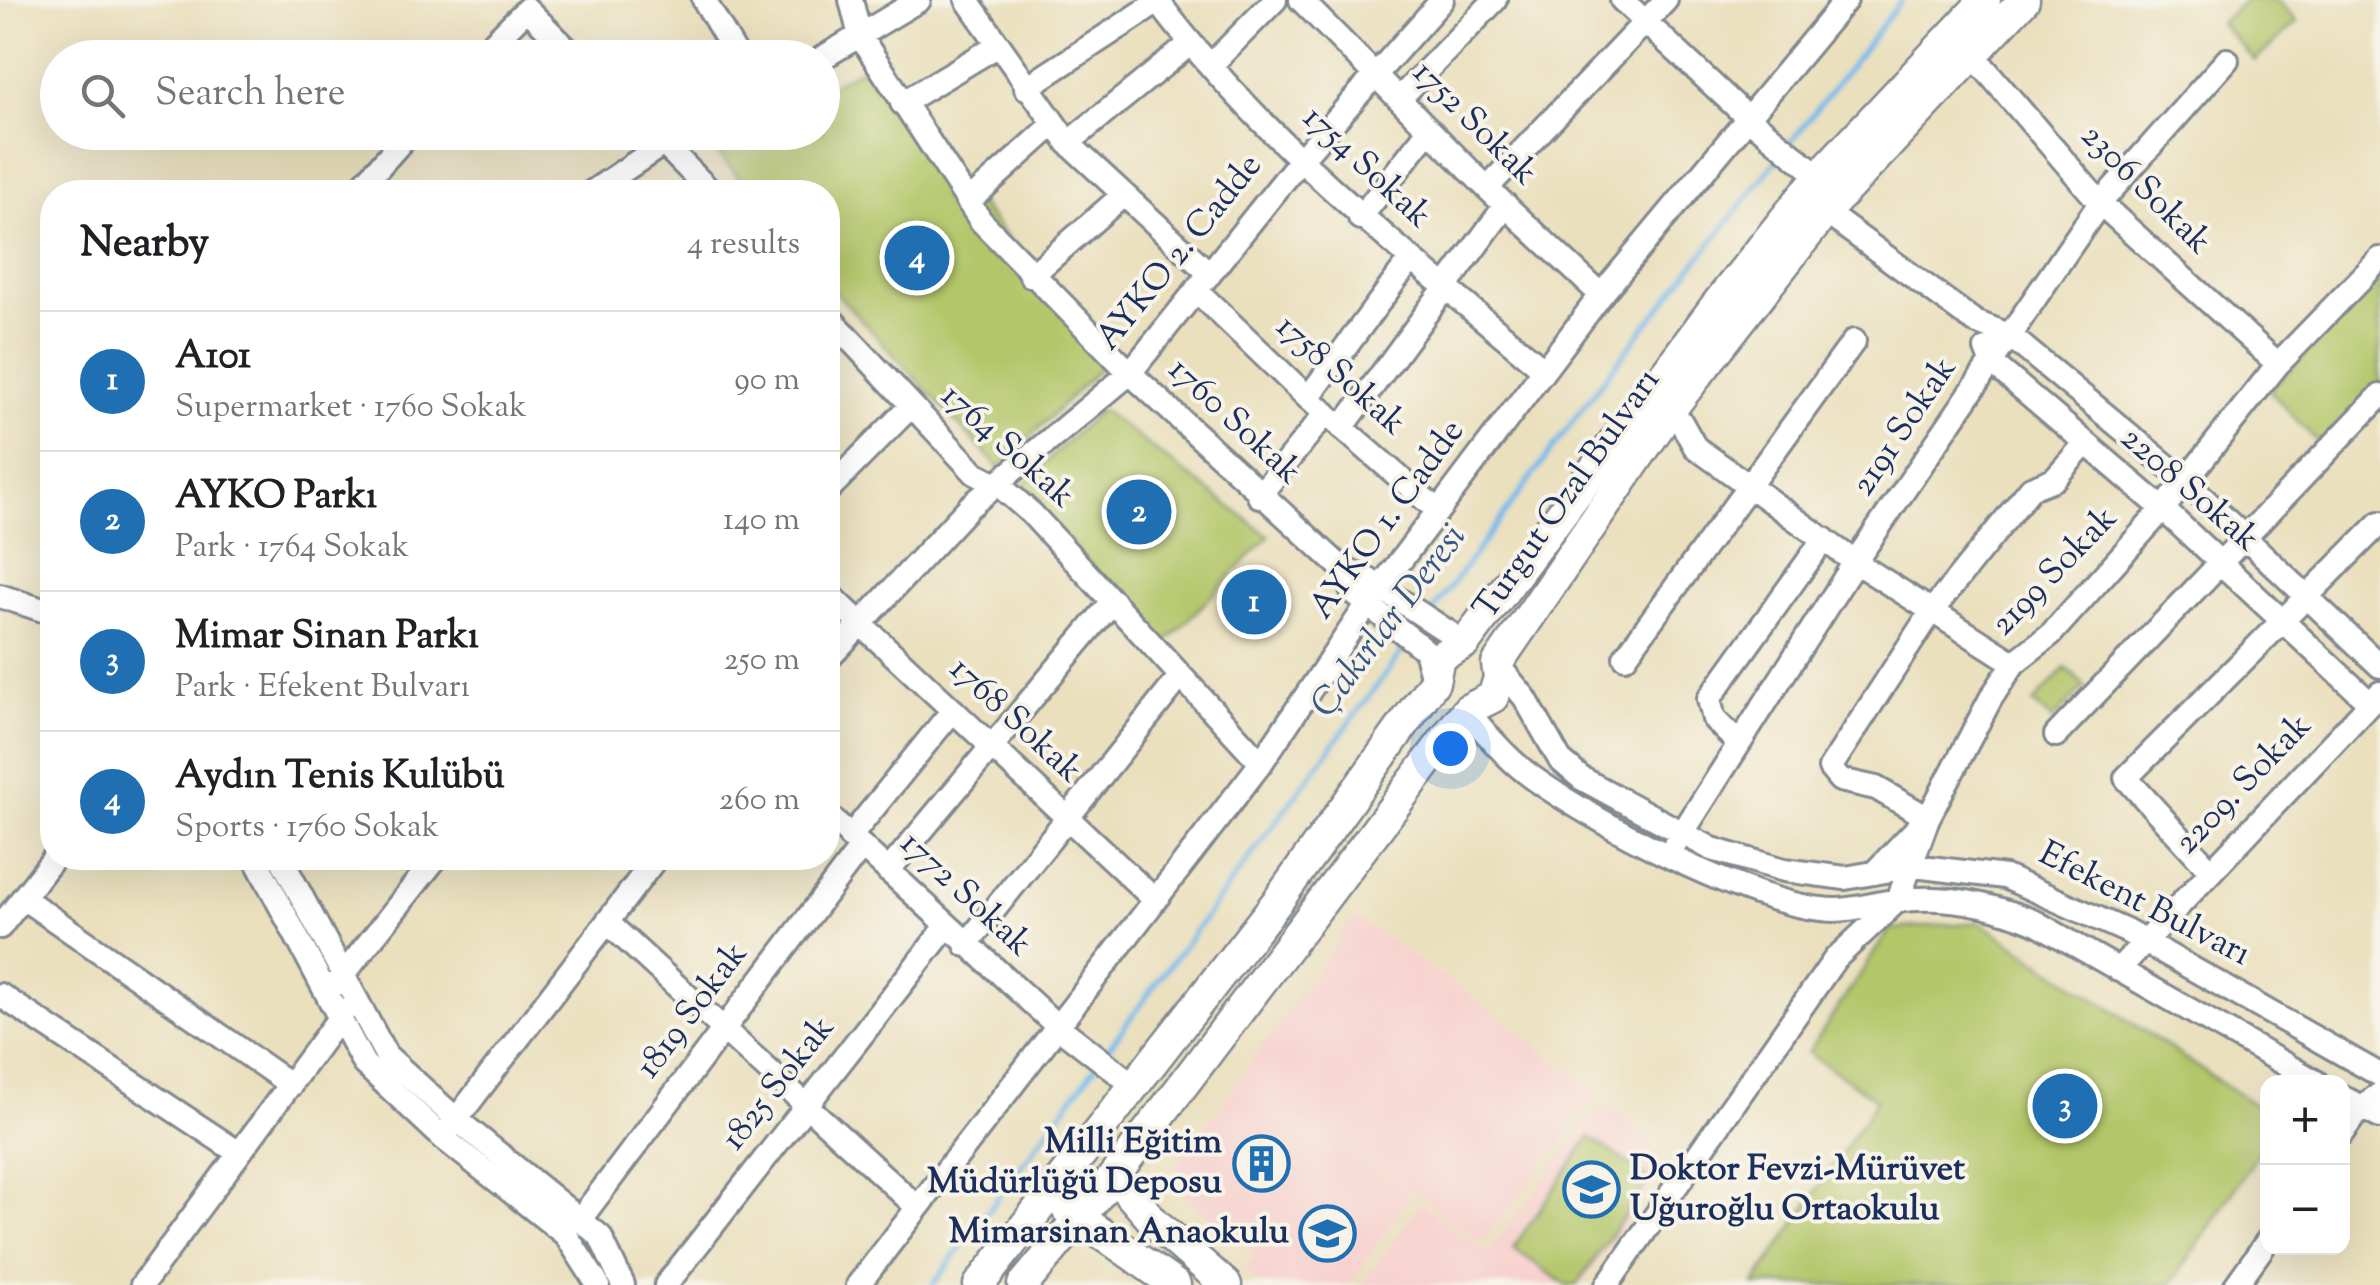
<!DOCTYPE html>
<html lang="en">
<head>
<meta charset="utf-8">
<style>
  :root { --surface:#fff; --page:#f6f6f6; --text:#202124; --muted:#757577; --line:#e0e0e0; --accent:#1f6fb2 }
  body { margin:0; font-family:"Sorts Mill Goudy",serif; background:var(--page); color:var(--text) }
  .controls { position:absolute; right:30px; bottom:30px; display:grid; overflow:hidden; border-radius:20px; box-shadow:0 10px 40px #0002 }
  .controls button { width:90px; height:90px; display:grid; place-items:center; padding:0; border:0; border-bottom:2px solid var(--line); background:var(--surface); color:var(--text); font:50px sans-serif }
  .you { position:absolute; left:1450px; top:748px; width:35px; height:35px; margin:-25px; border:8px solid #fff; border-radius:50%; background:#1a73e8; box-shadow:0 0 0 15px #1a73e833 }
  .badge { display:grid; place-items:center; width:65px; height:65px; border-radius:50%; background:var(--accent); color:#fff; font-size:32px; font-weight:700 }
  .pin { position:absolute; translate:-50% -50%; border:5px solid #fff; box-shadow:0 2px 10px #0006 }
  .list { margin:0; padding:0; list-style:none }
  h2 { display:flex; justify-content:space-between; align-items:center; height:130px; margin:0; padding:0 40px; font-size:42px }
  h2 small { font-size:32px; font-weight:400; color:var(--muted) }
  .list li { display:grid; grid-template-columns:65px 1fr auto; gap:30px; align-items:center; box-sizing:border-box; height:140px; padding:0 40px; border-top:2px solid var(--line) }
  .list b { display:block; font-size:38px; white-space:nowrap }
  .list p { margin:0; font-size:32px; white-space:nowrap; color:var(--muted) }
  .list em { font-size:32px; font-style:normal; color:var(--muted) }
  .icon { flex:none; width:55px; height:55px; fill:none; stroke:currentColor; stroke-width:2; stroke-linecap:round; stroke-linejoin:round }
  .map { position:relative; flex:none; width:2380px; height:1285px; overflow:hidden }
  .search { position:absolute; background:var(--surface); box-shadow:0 10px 40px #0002; left:40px; top:40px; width:800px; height:110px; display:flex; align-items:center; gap:25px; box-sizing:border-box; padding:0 35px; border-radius:55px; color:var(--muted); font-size:38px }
  .panel { position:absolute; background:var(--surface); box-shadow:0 10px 40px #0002; left:40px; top:180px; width:800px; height:690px; border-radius:40px }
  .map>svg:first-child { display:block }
</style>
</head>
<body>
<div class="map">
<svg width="2380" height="1285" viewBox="0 0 2380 1285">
  <rect width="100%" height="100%" fill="#f7f3e8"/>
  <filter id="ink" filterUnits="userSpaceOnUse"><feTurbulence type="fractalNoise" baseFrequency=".01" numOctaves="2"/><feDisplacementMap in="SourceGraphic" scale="20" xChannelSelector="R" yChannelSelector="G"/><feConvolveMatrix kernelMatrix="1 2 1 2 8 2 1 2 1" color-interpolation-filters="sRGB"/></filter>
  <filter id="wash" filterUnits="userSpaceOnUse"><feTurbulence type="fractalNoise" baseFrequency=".0048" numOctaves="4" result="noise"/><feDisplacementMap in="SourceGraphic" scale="40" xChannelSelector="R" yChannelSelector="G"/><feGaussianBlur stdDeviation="2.25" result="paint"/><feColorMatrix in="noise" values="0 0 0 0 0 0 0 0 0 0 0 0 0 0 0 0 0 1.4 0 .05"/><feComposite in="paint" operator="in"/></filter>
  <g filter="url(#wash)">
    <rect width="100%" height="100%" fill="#eae0be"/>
    <path fill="#f7d0cd" d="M1354,917L1468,993L1598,1093L1483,1243L1338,1139L1293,1203L1338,1142L1411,1194L1349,1285H1260L1243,1271L1255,1254L1186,1198L1175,1169Z
      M1603,1102L1647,1136L1656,1176L1582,1285H1361L1420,1203L1488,1252Z"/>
    <path fill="#b3c669" stroke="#677a64" stroke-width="2.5" d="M2245,0H2277L2297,22L2255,61L2220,23Z
      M867,66L1107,361L999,468L828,284V192H751L712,146L737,133L822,132L823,89Z
      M2380,275V386L2321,446L2270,391Z
      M1100,409L1269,536L1164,645L1020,488Z
      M2066,668L2085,686L2052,720L2033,703Z
      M1980,922L2267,1113V1140L2171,1285H1754L1877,1100L1808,1053L1890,929Z
      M1590,1137L1650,1179L1577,1285H1566L1513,1248Z"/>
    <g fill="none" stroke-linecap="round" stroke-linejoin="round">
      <path stroke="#74b9eb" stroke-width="5" d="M1790,143L1902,0
        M1432,612L1604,379L1780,156
        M1104,1054L1407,645
        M933,1285L1095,1067"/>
    </g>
  </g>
  <g filter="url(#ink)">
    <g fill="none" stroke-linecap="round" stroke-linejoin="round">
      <defs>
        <path id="minor" d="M704,0L738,58
          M851,0L860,36L981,221L1130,373L1345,571L1361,575L1465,643
          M967,0L1068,143L1210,274
          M1157,0C1264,144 1408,255 1544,370
          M1301,0L1487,188L1601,295
          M1622,0L1746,116L1819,176
          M1962,42L2100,203L2278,364
          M478,58L527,9L576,58
          M822,58L919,0
          M1211,65L1275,0
          M1026,88L1158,2
          M1399,99L1495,0
          M902,103L997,46
          M654,134L711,192
          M1068,143L1191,43
          M1487,188L1666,0
          M365,192L362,186L410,132
          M592,192L681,132
          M968,202L1053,125
          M1825,212L1975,322L2009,335L2185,481L2380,666
          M1360,218L1429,130
          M1031,276L1122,196
          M1197,291L1308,398L1437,510
          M828,316L975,473L1000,486L1032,514L1261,763
          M1986,349L1991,362L2163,509L2370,703
          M1308,398L1411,259
          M1660,398L1681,422L1695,447L1855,562L2014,663
          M1342,428L1506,205
          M828,490L910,407
          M1259,496L1326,413
          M1345,571L1352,592L1425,650L1433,680
          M828,593L1155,900
          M0,596L52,613
          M1625,657L1854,341
          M828,659L969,507L1130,373L1302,158L1442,0
          M1497,664L1525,698L1560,760L1581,778L1712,849L1784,870L1845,878L1914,866L2005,877L2126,931L2380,1075
          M1467,710C1484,732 1502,753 1524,771C1586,819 1758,910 1836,910C1855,910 1876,903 1896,901C1945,894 1992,904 2037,923L2316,1082
          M2056,735L2380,396
          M1739,744L1714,719L1709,699L1824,539
          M828,815L1056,1025L1136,1087
          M1928,818L1876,788L1840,780L1830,768L1931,612L2031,488L2054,479L2085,444
          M850,837L953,710
          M1669,854L1855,562L2100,203L2227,60
          M255,858L364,1064L443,1138L566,1235L598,1285
          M281,858L386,1055L456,1119L600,1236L623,1285
          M2210,870L2126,778L2380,523
          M888,871L1113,601
          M1874,873L1925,820
          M23,898L291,1085
          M607,922L917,1207
          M0,927L54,858
          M966,945L1180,677
          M2118,970L2380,693
          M336,984L436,858
          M0,995L239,1153
          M2342,1097L2380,1117
          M449,1129L656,858
          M2342,1133L2360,1108L2380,1094
          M581,1218L862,846
          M142,1285L345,1010
          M666,1285L947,926
          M858,1285L1261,763L1367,605L1601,295L1846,0
          M1607,1285L1835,959L1898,900L1928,818L1991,698L2014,663L2051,634L2163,509L2278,364L2380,259
          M2236,1285L2268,1240"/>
        <path id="major" d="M1114,1176L1155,1223L1226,1285
          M1067,1209L1175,1285
          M979,1285L1277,902L1434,682L1439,657L1465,643L1717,304L1819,176L1985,0
          M1023,1285L1114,1176L1467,710L1493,697L1499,678L1497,664L1671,409L1825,212L2024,0"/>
      </defs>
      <use href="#minor" stroke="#82888e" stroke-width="28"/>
      <use href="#major" stroke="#82888e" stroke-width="35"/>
      <use href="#minor" stroke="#fff" stroke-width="22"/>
      <use href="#major" stroke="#fff" stroke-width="30"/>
    </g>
  </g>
  <defs>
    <symbol id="building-ring" viewBox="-11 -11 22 22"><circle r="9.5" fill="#f7f3e8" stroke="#1f6fb2" stroke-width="1.5"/><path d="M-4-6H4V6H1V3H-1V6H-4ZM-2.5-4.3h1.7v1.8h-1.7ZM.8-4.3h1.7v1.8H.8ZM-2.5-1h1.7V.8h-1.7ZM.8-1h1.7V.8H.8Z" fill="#1f6fb2"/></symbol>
    <symbol id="school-ring" viewBox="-11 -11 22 22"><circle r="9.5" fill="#f7f3e8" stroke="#1f6fb2" stroke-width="1.5"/><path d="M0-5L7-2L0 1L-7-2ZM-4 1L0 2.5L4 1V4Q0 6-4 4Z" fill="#1f6fb2"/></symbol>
  </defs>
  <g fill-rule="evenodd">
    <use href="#building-ring" x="1230" y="1132" width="63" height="63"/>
    <use href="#school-ring" x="1560" y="1158" width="63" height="63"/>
    <use href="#school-ring" x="1296" y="1202" width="63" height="63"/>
  </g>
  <g text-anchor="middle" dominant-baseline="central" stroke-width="8" stroke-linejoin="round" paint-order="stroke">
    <g font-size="35" fill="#1b2f5e" stroke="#f7f3e8">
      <text transform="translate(1474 124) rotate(45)">1752 Sokak</text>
      <text transform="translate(1366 168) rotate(43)">1754 Sokak</text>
      <text transform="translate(2145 190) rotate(45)">2306 Sokak</text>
      <text transform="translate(1180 253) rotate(-51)">AYKO 2. Cadde</text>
      <text transform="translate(1340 376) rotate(42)">1758 Sokak</text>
      <text transform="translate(1234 422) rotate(43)">1760 Sokak</text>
      <text transform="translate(1905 427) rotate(-56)">2191 Sokak</text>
      <text transform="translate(1007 447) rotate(42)">1764 Sokak</text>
      <text transform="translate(2189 490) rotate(41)">2208 Sokak</text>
      <text transform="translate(1568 495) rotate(-55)">Turgut Ozal Bulvarı</text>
      <text transform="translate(1388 520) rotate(-54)">AYKO 1. Cadde</text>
      <text transform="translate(2055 572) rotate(-46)">2199 Sokak</text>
      <text transform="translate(1015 721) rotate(43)">1768 Sokak</text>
      <text transform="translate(2244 785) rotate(-46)">2209. Sokak</text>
      <text transform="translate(965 895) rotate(43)">1772 Sokak</text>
      <text transform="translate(2144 905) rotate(27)">Efekent Bulvarı</text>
      <text transform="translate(693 1011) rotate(-53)">1819 Sokak</text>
      <text transform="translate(779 1084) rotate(-52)">1825 Sokak</text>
    </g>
    <g font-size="35" font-weight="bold" fill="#1b2f5e" stroke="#f7f3e8" text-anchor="end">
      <text x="1222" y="1143">Milli Eğitim<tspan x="1222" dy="40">Müdürlüğü Deposu</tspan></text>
      <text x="1630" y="1170" text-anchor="start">Doktor Fevzi-Mürüvet<tspan x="1630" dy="40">Uğuroğlu Ortaokulu</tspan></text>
      <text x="1289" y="1233">Mimarsinan Anaokulu</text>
    </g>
    <g font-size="38" font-style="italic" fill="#365888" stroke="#f7f3e8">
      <text transform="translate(1390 622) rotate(-53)">Çakırlar Deresi</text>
    </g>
  </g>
</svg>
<div class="controls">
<button>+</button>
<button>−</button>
</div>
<div class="you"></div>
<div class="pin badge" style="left:1254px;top:602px">1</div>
<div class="pin badge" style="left:1139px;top:512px">2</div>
<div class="pin badge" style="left:2065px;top:1106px">3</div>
<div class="pin badge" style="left:917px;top:258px">4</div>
<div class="search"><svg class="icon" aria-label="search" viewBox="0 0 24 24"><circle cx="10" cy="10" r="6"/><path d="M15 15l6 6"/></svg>Search here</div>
<section class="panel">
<h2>Nearby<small>4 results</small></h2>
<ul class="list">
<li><span class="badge">1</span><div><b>A101</b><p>Supermarket · 1760 Sokak</p></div><em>90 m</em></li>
<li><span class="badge">2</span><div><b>AYKO Parkı</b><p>Park · 1764 Sokak</p></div><em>140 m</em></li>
<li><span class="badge">3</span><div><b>Mimar Sinan Parkı</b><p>Park · Efekent Bulvarı</p></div><em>250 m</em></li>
<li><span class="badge">4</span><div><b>Aydın Tenis Kulübü</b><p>Sports · 1760 Sokak</p></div><em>260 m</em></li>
</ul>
</section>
</div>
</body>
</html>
